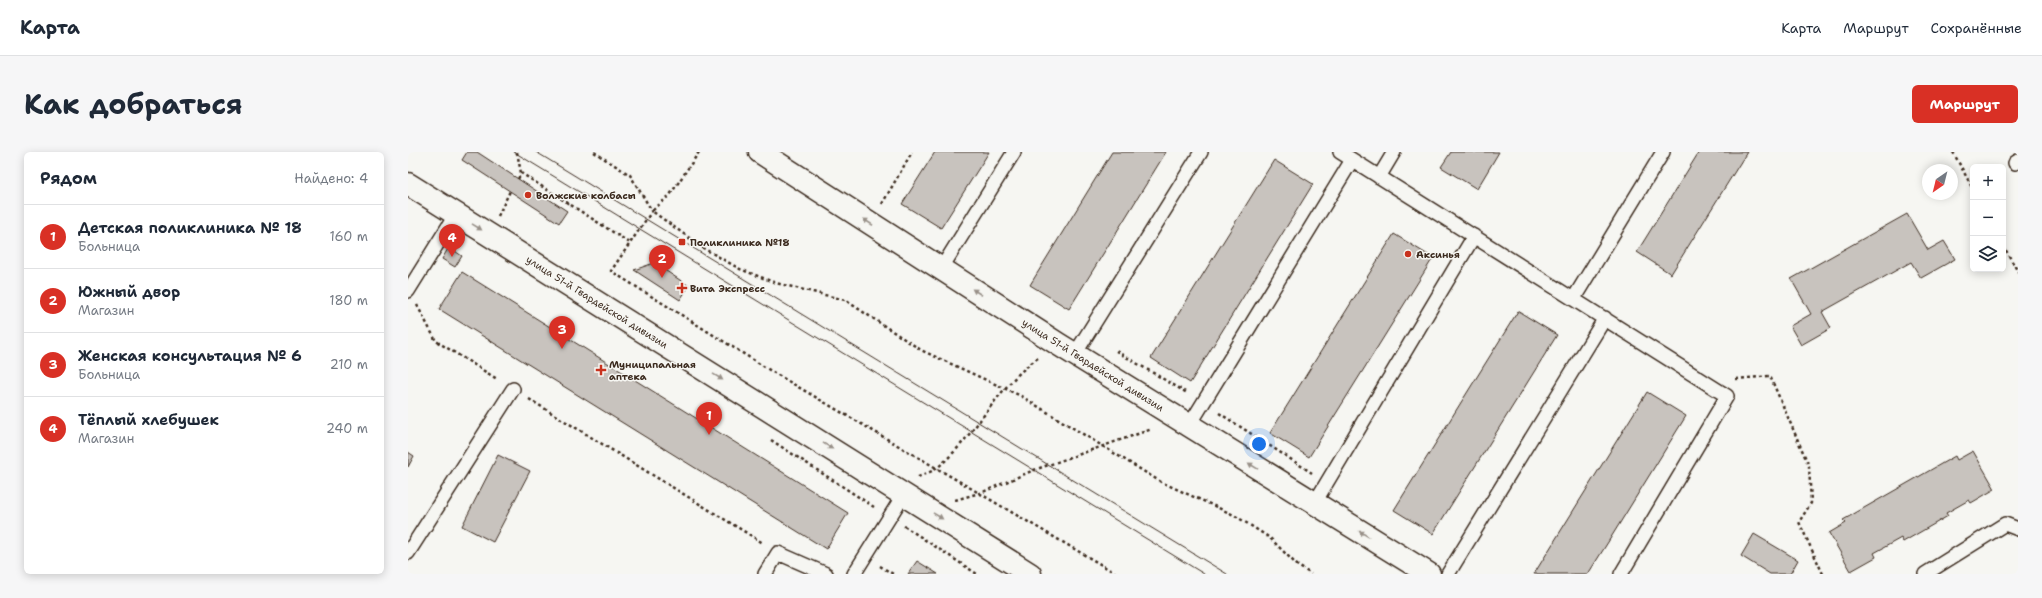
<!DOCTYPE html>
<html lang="ru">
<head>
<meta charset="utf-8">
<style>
  :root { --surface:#fff; --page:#f6f6f7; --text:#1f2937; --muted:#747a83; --line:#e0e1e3; --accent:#d93025 }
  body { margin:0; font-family:"Shantell Sans",sans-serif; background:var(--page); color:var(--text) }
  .controls { position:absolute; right:12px; top:12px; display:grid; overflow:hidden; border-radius:6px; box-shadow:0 2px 10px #0003 }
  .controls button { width:36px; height:36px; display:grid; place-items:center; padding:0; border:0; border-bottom:1px solid var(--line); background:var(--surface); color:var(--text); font:20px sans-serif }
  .compass { position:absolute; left:1514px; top:12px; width:36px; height:36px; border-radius:50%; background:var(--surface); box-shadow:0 2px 10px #0003; rotate:215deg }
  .you { position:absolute; left:851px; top:292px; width:14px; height:14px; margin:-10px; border:3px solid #fff; border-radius:50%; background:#1a73e8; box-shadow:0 0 0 6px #1a73e833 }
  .badge { display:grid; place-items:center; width:26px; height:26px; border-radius:50%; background:var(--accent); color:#fff; font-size:13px; font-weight:700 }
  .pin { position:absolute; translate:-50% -33px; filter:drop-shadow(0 1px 2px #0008) }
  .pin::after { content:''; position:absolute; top:21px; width:14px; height:12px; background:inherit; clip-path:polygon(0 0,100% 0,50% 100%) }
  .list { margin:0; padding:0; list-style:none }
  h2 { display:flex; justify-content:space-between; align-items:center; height:52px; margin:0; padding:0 16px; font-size:17px }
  h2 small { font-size:13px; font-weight:400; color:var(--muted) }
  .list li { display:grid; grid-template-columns:26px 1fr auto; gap:12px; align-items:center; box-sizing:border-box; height:64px; padding:0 16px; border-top:1px solid var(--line) }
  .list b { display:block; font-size:15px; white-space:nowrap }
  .list p { margin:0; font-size:13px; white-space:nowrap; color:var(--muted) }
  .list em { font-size:13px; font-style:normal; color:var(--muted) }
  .icon { flex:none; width:22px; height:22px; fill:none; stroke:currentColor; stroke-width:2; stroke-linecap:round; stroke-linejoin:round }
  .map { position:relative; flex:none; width:1610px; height:422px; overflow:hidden; border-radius:6px }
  header { display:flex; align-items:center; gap:24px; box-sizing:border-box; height:56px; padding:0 20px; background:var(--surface); border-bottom:1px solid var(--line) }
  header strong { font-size:19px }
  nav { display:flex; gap:22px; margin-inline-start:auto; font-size:14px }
  .intro { display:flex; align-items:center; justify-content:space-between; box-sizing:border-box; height:96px; padding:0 24px }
  h1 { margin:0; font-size:28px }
  .button { padding:10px 18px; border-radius:6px; background:var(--accent); color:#fff; font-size:14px; font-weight:700 }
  main { display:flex; gap:24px; padding:0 24px }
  aside { flex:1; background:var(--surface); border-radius:6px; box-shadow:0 2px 10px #0003 }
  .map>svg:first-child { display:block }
</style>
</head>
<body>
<header>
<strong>Карта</strong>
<nav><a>Карта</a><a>Маршрут</a><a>Сохранённые</a></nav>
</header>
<div class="intro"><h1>Как добраться</h1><a class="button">Маршрут</a></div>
<main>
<aside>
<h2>Рядом<small>Найдено: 4</small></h2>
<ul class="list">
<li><span class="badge">1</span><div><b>Детская поликлиника № 18</b><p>Больница</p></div><em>160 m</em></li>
<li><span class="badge">2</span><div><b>Южный двор</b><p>Магазин</p></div><em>180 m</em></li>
<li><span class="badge">3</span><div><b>Женская консультация № 6</b><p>Больница</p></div><em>210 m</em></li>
<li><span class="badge">4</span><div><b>Тёплый хлебушек</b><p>Магазин</p></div><em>240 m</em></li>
</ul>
</aside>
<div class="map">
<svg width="1610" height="422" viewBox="0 0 1610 422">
  <rect width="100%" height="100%" fill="#f6f6f2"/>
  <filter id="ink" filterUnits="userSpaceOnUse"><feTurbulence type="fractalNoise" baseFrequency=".025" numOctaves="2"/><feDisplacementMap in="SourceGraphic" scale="8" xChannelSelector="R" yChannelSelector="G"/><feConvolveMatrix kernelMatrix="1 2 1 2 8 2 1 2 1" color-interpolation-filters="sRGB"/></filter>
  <g filter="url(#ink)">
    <path fill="#c8c3be" stroke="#3b2a1e" d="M59,0H69L159,59L151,71L54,8Z
      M527,0H581L533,76L494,52Z
      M704,0H758L661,157L622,133Z
      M1043,0H1091L1069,37L1033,15Z
      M1291,0H1339L1263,122L1229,100Z
      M866,8L905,32L782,231L743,206Z
      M1499,62L1520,98L1536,89L1547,107L1513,126L1503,110L1414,160L1423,176L1393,193L1382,174L1403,162L1383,127Z
      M986,82L1025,106L901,305L862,281Z
      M41,95L54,104L47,115L34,107Z
      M246,111L281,134L272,148L226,118Z
      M54,120L440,361L418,397L31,157Z
      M1110,159L1149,183L1025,382L986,358Z
      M1239,240L1278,264L1202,387L1180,422H1126Z
      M1565,299L1587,337L1563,351L1561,348L1538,361L1540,364L1495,390L1493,386L1466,401L1468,405L1443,419L1421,381L1438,371L1435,368L1547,304L1549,308Z
      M0,300L6,304L0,315Z
      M90,303L122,319L85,390L54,374Z
      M1346,382L1390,408L1382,422H1362L1333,404Z
      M509,409L530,422H500Z"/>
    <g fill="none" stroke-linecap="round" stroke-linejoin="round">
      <defs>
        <path id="lane" d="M932,0L1319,244L1213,422
          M1607,11L1610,9
          M971,25L986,0
          M533,117L606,0
          M0,139L48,62
          M1166,146L1255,0
          M667,202L793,0
          M781,274L944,8
          M906,352L1066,84
          M0,401L105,237
          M357,422L370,401L418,422
          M446,422L496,342
          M1040,422L1197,166
          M1517,422L1597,372L1610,377"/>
        <path id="secondary" d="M352,0L650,192L1021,422
          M0,32L622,422"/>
      </defs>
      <use href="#lane" stroke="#3b2a1e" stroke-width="16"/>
      <use href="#secondary" stroke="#3b2a1e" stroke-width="25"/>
      <path stroke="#3b2a1e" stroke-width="2.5" stroke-dasharray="3 3" stroke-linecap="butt" d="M109,0L113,21
        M186,0L222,23L244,59L203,119L363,219L709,422
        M291,0L262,43L244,59L295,96L332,117L368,131L437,148L513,198L613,244L753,330L826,363L862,386L890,414L903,422
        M1545,0L1565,37
        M110,27L113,21L222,91
        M474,52L504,0
        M90,64L102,39
        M1595,93L1610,120
        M9,153L28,189L89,227
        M708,199L779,241
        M1328,227L1362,224L1401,314L1403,351L1391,370L1415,422
        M121,247L355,391
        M811,261L904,321
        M363,288L466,355
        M510,325C516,322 524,320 529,316C568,284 589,234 630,206
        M547,348L575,340L626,318L744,277
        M496,374L569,422
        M472,414L485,422"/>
      <use href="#lane" stroke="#f6f6f2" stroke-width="13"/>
      <use href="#secondary" stroke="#f6f6f2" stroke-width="22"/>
      <path stroke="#3b2a1e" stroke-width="1" d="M106,0L796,422
        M128,0L819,422"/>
    </g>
    <defs><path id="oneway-solid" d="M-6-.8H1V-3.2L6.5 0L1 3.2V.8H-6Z"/></defs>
    <g fill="#989088">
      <use href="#oneway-solid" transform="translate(460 70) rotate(-147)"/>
      <use href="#oneway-solid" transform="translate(69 75) rotate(32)"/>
      <use href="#oneway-solid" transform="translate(569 140) rotate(-147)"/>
      <use href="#oneway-solid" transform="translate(310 225) rotate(32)"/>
      <use href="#oneway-solid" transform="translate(420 294) rotate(32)"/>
      <use href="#oneway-solid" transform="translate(845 314) rotate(-148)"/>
      <use href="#oneway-solid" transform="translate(530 364) rotate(32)"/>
      <use href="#oneway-solid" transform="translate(956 382) rotate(-149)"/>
    </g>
  </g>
  <g fill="#c8321e" stroke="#f6f6f2" stroke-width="1.5">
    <circle cx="120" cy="43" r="4"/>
    <rect x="270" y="86" width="8" height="8" rx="2"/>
    <circle cx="1000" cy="102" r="4"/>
    <path d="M272 130h4v4h4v4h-4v4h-4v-4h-4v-4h4z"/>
    <path d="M191 212h4v4h4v4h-4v4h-4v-4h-4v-4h4z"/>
  </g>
  <g text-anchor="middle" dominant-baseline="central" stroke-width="3" stroke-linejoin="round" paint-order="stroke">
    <g font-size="10" font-weight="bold" fill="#3b2a1e" stroke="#f6f6f2" text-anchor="start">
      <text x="128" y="43">Волжские колбасы</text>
      <text x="282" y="90">Поликлиника №18</text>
      <text x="1008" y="102">Аксинья</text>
      <text x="282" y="136">Вита Экспресс</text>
      <text x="201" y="212">Муниципальная<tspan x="201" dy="12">аптека</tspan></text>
    </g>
    <g font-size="10" fill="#3b2a1e" stroke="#f6f6f2">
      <text transform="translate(189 150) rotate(32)">улица 51-й Гвардейской дивизии</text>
      <text transform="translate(685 213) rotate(32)">улица 51-й Гвардейской дивизии</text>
    </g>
  </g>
</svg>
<div class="controls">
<button>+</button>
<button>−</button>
<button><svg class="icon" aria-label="layers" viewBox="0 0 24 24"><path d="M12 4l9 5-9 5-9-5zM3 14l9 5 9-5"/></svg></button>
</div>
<svg class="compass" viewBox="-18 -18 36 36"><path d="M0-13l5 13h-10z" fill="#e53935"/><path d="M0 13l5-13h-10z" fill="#747a83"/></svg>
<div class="you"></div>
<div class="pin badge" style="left:301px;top:283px">1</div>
<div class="pin badge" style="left:254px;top:126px">2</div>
<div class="pin badge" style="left:154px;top:197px">3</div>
<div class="pin badge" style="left:44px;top:105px">4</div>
</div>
</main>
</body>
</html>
